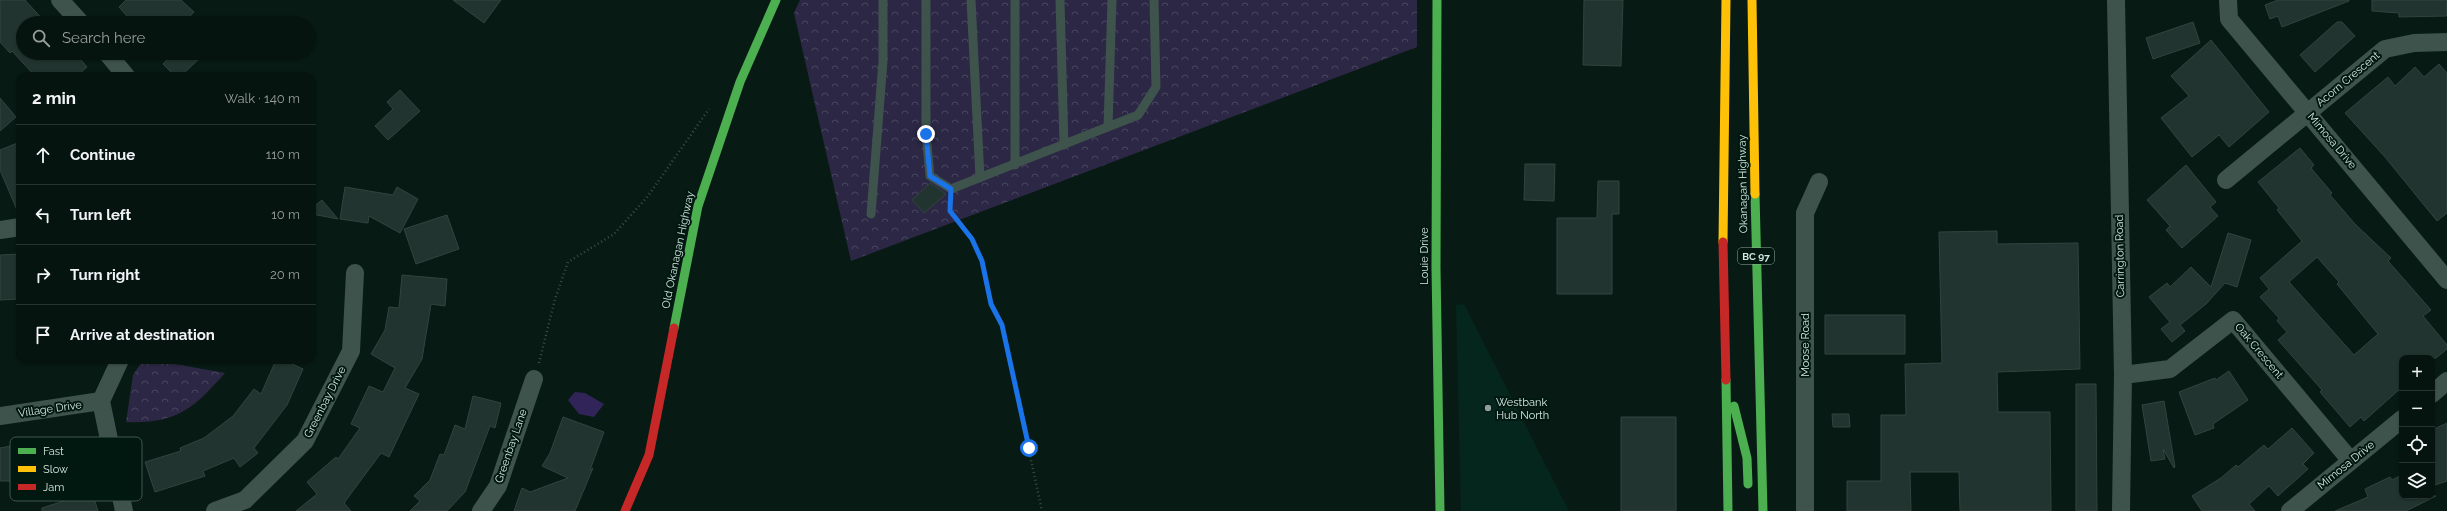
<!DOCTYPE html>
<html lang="en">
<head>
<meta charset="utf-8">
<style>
  :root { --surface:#06140f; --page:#14211d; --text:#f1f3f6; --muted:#989e9e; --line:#27332f }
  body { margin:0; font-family:Raleway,sans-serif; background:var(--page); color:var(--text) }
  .controls { position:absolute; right:12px; bottom:12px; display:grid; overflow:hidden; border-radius:8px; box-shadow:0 1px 3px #0004 }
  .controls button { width:36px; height:36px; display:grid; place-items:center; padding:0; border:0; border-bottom:1px solid var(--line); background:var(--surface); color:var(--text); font:20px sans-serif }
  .stop { position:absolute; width:12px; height:12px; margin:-9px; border:3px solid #1a73e8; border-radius:50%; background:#fff }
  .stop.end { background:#1a73e8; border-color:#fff; box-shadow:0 1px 4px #0008 }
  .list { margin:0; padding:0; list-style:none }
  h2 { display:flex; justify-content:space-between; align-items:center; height:52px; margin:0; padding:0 16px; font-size:17px }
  h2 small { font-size:13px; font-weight:400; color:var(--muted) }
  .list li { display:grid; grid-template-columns:26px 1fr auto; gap:12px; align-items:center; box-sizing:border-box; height:60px; padding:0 16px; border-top:1px solid var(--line) }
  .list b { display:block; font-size:15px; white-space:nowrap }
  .list em { font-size:13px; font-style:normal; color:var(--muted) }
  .icon { flex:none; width:22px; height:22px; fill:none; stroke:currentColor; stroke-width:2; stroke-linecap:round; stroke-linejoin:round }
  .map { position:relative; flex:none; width:2447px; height:511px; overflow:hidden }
  .search { position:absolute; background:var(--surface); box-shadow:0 1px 3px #0004; left:16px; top:16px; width:300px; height:44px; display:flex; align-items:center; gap:10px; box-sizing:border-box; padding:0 14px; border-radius:22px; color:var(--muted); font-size:15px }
  .panel { position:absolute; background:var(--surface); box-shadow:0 1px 3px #0004; left:16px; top:72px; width:300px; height:292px; border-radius:12px }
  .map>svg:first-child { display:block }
</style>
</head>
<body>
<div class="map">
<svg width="2447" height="511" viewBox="0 0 2447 511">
  <defs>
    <pattern id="park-crowns" width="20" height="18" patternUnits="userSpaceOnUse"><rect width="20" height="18" fill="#2b2744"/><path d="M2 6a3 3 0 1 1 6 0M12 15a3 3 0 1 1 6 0" fill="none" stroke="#49465f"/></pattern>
  </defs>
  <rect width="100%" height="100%" fill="#081a14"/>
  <path fill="#05261d" d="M1464,304L1569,511H1461L1456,305Z"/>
  <path fill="url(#park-crowns)" d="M800,0H1417V47L851,261L794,13Z
    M143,360H153L225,373C193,409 177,424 126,422L133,375Z"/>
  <path fill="#312458" d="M575,392L585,393L604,404L594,417L579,414L568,400Z"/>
  <path fill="#22342f" stroke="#34433e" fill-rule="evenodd" d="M0,0H25L46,23H23V53H75L87,67L77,76H35L12,51L10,53L0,42Z
    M126,0H181L194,12L184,23H133L119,7Z
    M453,0H501L484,23Z
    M1584,0H1623L1621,66L1583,65Z
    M2278,0H2349V1L2282,27L2278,16L2270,19L2265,5Z
    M2372,0H2447V16L2399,17V13L2372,11Z
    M2193,22L2200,43L2153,59L2146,38Z
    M2337,22H2342L2355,36L2315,72L2300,55Z
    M2211,40L2269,112L2229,147L2219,135L2192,157L2161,118L2189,96L2171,76Z
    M174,53H205L181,76H175L163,64Z
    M2439,64L2447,73V213L2437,221L2385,157L2345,113L2388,77L2395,86L2415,67L2424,77Z
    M400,90L420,111L388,140L375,126L393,109L387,102Z
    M0,98L16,117L0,131Z
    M20,142V217L0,170V150Z
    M2300,148L2314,165L2311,168L2332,193L2330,195L2355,224L2391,258L2388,261L2431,310L2423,316L2447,345V349L2436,358H2402V387L2364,421L2361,417L2350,427L2320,392L2322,390L2278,340L2287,332L2277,321L2279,318L2260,297L2269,289L2260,278L2302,241L2277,210L2279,208L2258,182ZM2317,257L2339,282L2337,284L2378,334L2354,355L2289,282Z
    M1525,164H1555L1554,201L1524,200Z
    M2186,165L2216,202L2210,207L2218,216L2182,248L2166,230L2170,226L2147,200Z
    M1598,181H1619V214H1612V294H1557V218H1597Z
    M930,183L946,194L924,213L912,200Z
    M345,187L393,195L397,187L418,199L400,233L369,216L368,223L340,219Z
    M322,200L338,219L312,214V208Z
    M447,215L459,249L416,264L404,229Z
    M1997,231V244L2078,243L2080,369L1997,372L1998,412H2050L2051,511H1960L1959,472H1910L1911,511H1847V481H1881V415H1906L1905,364L1942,363L1939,232Z
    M2228,233L2251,240L2237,287L2225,283L2206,304L2180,325L2185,331L2172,342L2161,329L2170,322L2149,297L2167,283L2170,287L2191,267L2211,287Z
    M20,254V299L0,300V255Z
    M402,275L447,279L445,306L431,304L422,359L405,388L419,394L389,457L381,453L344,503L351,511H296L317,494L307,482L336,457L338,459L360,428L351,424L369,386L383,392L395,368L371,354L385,330L389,307L399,308Z
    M1825,315H1905V354H1825Z
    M276,360H284L303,369L287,405L254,448L258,453L240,467L234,458L203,471L205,476L155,492L145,462L181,451L180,448L204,438L233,416L254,389L261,394Z
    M2229,371L2248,400L2213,424L2214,428L2195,435L2179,392L2215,378L2216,380Z
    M2076,384H2096L2097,511H2076Z
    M473,396L501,403L495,428L490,426L465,492L447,511H410L420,501L414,496L430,480L440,454L444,455L455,425L465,429Z
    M2164,401L2175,467L2174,468L2163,449L2165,459L2151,461L2142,405Z
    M1832,414H1849L1850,427H1833Z
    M563,417L604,432L590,470L593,468L575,511H514L522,488L530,492L568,478L542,466L550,453Z
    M1621,417H1676V511H1621Z
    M2447,423V481L2432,486V430Z
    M2292,428L2314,453L2303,464L2308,469L2278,496L2269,486L2249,504L2255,511H2202L2192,496L2221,478L2236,465L2238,467L2264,445L2268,449Z
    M26,438L58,441V450H76V481H0V448L26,443Z
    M2402,475V496H2436L2406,511H2335L2368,497L2365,489L2390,477L2392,480Z
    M92,492L98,511H42V508Z"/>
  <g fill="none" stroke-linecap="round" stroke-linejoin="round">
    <path stroke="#3c4e49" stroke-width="2.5" stroke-dasharray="1 3" stroke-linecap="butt" d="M950,201V211L973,239L982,261L991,304L1002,325L1042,511
      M539,363L555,299L568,262L614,234L648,196L709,109"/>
    <path stroke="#3e534c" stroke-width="9" d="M926,0V134L930,176L951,189L1138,115L1156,87L1154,0
      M971,0L980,178
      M1060,0L1064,145
      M1108,127L1112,0
      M1015,165V0
      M871,214L883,61V0"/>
    <path stroke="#3e534c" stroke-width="18" d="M60,0L81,23
      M2116,0L2123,375L2121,511
      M2228,0L2229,19L2447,280
      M107,53L126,76
      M2226,180L2385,49L2414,43L2447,42
      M0,230L20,227
      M120,360L101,401L124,511
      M2123,375L2170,369L2233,320L2351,461
      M2432,394L2447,381
      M0,416L101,401
      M215,511L245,500L305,441L351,351L355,273
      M481,511L498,486L534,379
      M1805,511V213L1819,182
      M2290,511L2402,419"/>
    <path stroke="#4caf50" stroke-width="9" d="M1437,0L1436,268L1440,511
      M1755,194L1763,511
      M674,328L698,206L740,82L776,0
      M1726,380L1728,511
      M1734,406L1747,458L1748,484"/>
    <path stroke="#ffc107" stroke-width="9" d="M1752,0L1755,194
      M1723,242L1726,0"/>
    <path stroke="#c62828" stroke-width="9" d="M1723,242L1726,380
      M625,511L649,455L674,328"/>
  </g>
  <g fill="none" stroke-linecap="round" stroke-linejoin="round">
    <path stroke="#1a73e8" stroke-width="5" d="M926,134L930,176L951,189L950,211L972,239L982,261L991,304L1002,325L1029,448"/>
  </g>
  <circle fill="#8da099" stroke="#001810" stroke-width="1.5" cx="1488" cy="408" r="4"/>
  <g text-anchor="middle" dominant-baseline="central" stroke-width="4" stroke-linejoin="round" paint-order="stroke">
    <rect fill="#001810" stroke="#95aaa2" stroke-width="1" x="1738" y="248" width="36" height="16" rx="3"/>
    <g font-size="10" font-weight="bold" fill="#d5e8e0">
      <text x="1756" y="256">BC 97</text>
    </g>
    <g font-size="11" fill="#d5e8e0" stroke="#001810">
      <text transform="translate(2348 79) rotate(-40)">Acorn Crescent</text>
      <text transform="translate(2332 141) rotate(50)">Mimosa Drive</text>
      <text transform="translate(1743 184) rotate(-91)">Okanagan Highway</text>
      <text transform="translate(678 250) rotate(-78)">Old Okanagan Highway</text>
      <text transform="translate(1424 256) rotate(-90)">Louie Drive</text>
      <text transform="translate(2120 256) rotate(-91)">Carrington Road</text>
      <text transform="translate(1805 345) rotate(-90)">Moose Road</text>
      <text transform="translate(2259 351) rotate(50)">Oak Crescent</text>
      <text transform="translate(325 402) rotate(-63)">Greenbay Drive</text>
      <text transform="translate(50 409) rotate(-8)">Village Drive</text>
      <text transform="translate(511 446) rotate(-71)">Greenbay Lane</text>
      <text transform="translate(2346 465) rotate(-39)">Mimosa Drive</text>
    </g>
    <g font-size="11" fill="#d5e8e0" stroke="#001810" text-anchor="start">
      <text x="1496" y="402">Westbank<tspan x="1496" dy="13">Hub North</tspan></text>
    </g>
  </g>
  <rect x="10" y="437" width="132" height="64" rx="6" fill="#001810" stroke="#40564e" stroke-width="1"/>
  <rect x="18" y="448" width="18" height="6" fill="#4caf50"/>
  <rect x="18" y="466" width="18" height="6" fill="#ffc107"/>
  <rect x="18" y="484" width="18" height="6" fill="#c62828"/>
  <g font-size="11" fill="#d5e8e0">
    <text x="43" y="455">Fast</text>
    <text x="43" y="473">Slow</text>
    <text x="43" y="491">Jam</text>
  </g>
</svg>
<div class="controls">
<button>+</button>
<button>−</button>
<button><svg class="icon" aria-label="locate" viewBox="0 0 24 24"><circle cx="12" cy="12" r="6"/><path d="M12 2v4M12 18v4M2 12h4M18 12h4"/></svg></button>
<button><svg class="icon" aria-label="layers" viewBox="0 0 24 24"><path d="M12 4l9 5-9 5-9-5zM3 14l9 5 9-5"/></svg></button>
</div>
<div class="stop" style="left:1029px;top:448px"></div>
<div class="stop end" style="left:926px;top:134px"></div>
<div class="search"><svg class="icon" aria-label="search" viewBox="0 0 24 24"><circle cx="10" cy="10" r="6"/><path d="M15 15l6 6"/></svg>Search here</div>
<section class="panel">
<h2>2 min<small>Walk · 140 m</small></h2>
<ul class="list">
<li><svg class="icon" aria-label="ahead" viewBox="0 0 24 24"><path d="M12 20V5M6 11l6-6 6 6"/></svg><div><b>Continue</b></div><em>110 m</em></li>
<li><svg class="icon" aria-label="left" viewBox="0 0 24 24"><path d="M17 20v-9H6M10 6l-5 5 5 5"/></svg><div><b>Turn left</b></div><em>10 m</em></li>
<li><svg class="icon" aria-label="right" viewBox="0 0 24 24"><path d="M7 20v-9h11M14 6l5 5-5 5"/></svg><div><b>Turn right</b></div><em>20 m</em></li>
<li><svg class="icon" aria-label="arrive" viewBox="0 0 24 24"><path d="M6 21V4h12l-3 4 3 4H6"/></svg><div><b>Arrive at destination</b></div></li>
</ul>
</section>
</div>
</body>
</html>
